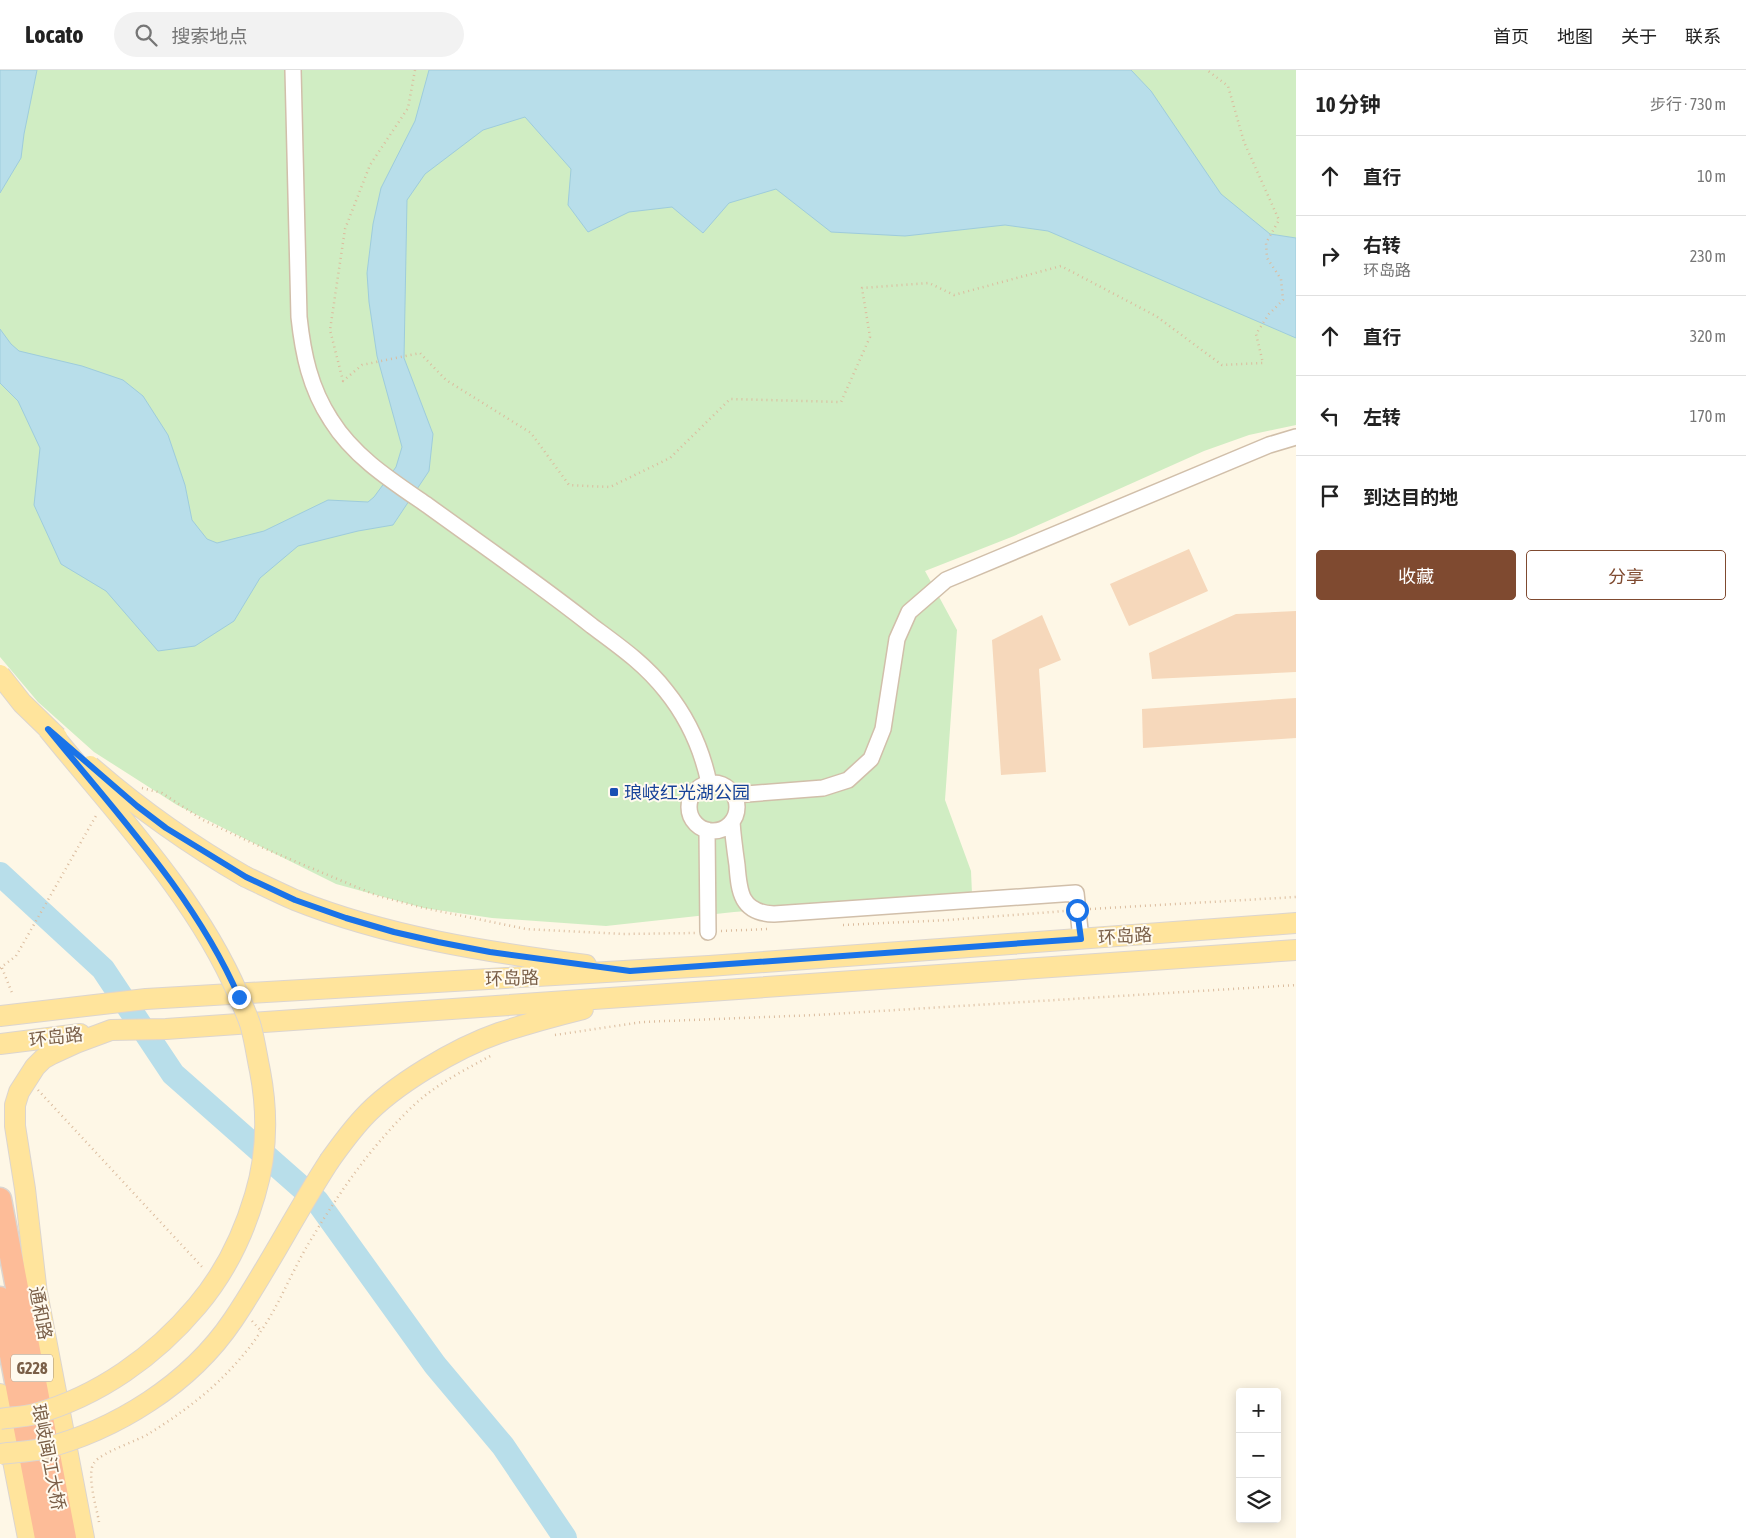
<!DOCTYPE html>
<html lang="zh">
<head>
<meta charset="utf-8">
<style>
  :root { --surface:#fff; --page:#f2f2f2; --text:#222; --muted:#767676; --line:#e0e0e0; --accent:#7f4a30 }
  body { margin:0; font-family:"Asap Condensed","Noto Sans SC",sans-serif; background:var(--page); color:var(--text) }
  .controls { position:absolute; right:15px; bottom:15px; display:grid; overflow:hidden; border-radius:5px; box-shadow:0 2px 12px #0003 }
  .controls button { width:45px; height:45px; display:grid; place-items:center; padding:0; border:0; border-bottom:1px solid var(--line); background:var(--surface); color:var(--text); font:25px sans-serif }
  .stop { position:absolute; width:15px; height:15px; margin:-11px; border:4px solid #1a73e8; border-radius:50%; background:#fff }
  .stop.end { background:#1a73e8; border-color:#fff; box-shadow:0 1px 5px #0008 }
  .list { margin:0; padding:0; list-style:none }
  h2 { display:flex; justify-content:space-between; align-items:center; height:65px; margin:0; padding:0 20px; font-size:21px }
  h2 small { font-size:16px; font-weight:400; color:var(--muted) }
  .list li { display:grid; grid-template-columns:32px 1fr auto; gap:15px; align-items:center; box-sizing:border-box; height:80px; padding:0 20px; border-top:1px solid var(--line) }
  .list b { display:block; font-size:19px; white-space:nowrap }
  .list p { margin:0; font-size:16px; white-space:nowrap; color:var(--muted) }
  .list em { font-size:16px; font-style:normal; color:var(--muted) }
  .actions { display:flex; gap:10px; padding:15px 20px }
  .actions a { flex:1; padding:11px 0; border:1px solid var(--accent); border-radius:5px; text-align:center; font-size:18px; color:var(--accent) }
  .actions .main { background:var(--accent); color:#fff }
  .icon { flex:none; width:28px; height:28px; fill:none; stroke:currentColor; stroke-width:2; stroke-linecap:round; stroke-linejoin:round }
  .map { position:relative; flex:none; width:1296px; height:1468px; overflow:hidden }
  header { display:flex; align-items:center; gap:30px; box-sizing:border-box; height:70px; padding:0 25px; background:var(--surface); border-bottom:1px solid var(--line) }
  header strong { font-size:24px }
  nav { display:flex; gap:28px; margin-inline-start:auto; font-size:18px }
  .search { width:350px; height:45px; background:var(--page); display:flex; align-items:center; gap:12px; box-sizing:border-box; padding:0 18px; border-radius:28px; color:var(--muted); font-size:19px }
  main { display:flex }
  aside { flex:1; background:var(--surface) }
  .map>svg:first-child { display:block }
</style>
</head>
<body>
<header>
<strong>Locato</strong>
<div class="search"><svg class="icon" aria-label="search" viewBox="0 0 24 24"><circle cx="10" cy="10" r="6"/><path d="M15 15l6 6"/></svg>搜索地点</div>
<nav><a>首页</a><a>地图</a><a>关于</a><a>联系</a></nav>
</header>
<main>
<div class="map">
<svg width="1296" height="1468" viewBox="0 0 1296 1468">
  <rect width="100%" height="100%" fill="#fef7e6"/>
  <path fill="#d0edc3" d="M0,0H1296V355L1249,365L1204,381L1014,466L925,501L957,560L945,730L971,801L972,824L734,842L606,856L492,848L424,838L336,814L177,735L94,682L38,632L0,587Z"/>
  <path fill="#b8deea" stroke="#9eccdc" d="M0,0H37L24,64L21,88L0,123Z
    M429,0H1131L1151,21L1221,124L1270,164L1296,168V268L1048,161L1005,155L905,166L831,162L776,119L729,133L703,163L672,137L629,142L588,162L568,135L571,99L525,47L483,60L425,104L407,130L404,288L433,364L429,401L393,455L358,461L298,476L260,508L234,551L195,576L158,581L106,521L61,494L34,435L40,378L18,331L0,313V259L11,274L19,281L82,296L123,310L143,326L168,365L185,415L192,450L207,469L217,473L264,461L328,430L368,432L374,427L396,397L402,377L377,286L369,232L367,203L373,154L381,118L415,51Z"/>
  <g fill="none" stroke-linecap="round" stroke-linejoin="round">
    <path stroke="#b8deea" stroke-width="24" d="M0,804L103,899L173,1004L317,1131L435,1295L503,1376L565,1468"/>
  </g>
  <path fill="#f6d8bb" d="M1189,479L1208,521L1129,556L1110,514Z
    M1296,541V602L1152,609L1149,583L1236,544Z
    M1042,545L1061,590L1039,599L1046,702L1001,705L992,570Z
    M1296,628V668L1143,678L1142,639Z"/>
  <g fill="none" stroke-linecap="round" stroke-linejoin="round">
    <defs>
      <path id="minor" d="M293,0L299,247C303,284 310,318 331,350C354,387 392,411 427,435C482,475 539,514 592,556C619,576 645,594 666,621C687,647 702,680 709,713
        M689 737a24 24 0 1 1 48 0a24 24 0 1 1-48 0Z
        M734,725L823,718L848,710L871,689L883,659L897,569L909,542L946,510L1269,375L1296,367
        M732,752C733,767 735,781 737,795C739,822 741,843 774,844L1076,823L1081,869
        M707,760L708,862"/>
      <path id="major" d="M246,807C263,815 279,823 295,830C388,867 487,882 586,895
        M0,946L146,929L709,896L1296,853
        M0,974L80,964
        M330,1090C340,1076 351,1061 363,1048C393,1015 456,978 499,963C526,954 555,946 583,939
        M35,1212L84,1468
        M37,1224L25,1119L15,1056V1035L19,1022L35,997L43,989L52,984L76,973L111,960L166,959L1296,880
        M0,1324L28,1468"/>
      <path id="highway" d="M0,1129L65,1468
        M0,1228L46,1468"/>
    </defs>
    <use href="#minor" stroke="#d1bfaa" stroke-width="18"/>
    <use href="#major" stroke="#dcd5cf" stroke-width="22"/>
    <use href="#highway" stroke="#dcd5cf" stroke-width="25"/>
    <path stroke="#dbbc9e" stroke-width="2.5" stroke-dasharray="1 4" stroke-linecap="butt" d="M415,0L408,38L370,95L345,159L330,260L343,311L362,295L420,283L446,310L531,363L569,415L610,417L670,388L730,329L841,332L870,267L862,218L929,213L954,225L1061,196L1156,246L1222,295L1263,293L1256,264L1269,244L1283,230L1281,209L1267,188L1266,173L1279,150L1244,72L1228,16L1207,0
      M142,718L162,723L203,750L261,777L378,826L424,838L526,859L623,864L696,863
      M1090,839L1296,827
      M843,855L948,850L1065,841
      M721,861L768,859
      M0,898L16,886L97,744
      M2,898L12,923
      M555,965L642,952L816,945L1296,915
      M38,1020L204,1199
      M252,1251L261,1261
      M99,1452C97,1439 86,1404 94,1393C101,1382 138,1371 150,1363C182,1343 213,1320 238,1291C246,1282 254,1272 261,1261C281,1232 293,1198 312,1168C340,1121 373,1074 413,1036C436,1014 465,1000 492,985"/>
    <use href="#minor" stroke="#fff" stroke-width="15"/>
    <use href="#major" stroke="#ffe49c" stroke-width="20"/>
    <use href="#highway" stroke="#fdbc98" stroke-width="22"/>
    <defs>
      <path id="major-bridge" d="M0,605L22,633L57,667
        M90,696C138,738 190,775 246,807
        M0,1349C12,1347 24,1347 35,1344C99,1326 155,1286 197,1236C225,1203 243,1166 255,1125C267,1085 268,1043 260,1001C257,987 255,972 251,957C248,946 242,935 238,924C196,826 114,741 48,659
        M0,1384C14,1382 28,1382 42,1379C116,1360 190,1314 233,1250C268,1198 296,1142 330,1090"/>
    </defs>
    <use href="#major-bridge" stroke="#dcd5cf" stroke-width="22" stroke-linecap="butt"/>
    <use href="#major-bridge" stroke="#ffe49c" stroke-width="20"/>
  </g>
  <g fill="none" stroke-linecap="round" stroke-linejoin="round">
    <path stroke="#1a73e8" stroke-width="6" d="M239,927C195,826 116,743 48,659L137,736L166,758L246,807L295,830L346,848L394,862L438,872L490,882L630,901L1081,869L1077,840"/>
  </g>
  <rect fill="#1a4fb4" stroke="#fffaee" stroke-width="2" x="609" y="717" width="10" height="10" rx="2.5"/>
  <g text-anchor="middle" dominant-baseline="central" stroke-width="4" stroke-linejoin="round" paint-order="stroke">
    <rect fill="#fffaee" stroke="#a28e7a" stroke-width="1" x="11" y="1284.5" width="42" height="27" rx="4"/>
    <g font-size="16" font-weight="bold" fill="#7a5f48">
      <text x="32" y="1298">G228</text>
    </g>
    <g font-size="18" fill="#164399" stroke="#fffaee" text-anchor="start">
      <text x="624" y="722">琅岐红光湖公园</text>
    </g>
    <g font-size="18" fill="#7a5f48" stroke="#fffaee">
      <text transform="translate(1125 866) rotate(-4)">环岛路</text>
      <text transform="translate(512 908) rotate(-2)">环岛路</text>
      <text transform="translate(56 967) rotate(-7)">环岛路</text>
      <text transform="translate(41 1243) rotate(79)">通和路</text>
      <text transform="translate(49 1387) rotate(79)">琅岐闽江大桥</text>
    </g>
  </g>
</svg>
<div class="controls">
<button>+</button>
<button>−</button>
<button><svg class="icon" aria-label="layers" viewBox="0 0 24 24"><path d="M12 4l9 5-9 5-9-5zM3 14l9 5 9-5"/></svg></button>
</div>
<div class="stop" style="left:1077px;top:840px"></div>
<div class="stop end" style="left:239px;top:927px"></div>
</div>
<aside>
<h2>10 分钟<small>步行 · 730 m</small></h2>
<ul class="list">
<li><svg class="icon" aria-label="ahead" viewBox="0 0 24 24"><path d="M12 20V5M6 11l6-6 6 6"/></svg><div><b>直行</b></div><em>10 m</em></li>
<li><svg class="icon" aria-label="right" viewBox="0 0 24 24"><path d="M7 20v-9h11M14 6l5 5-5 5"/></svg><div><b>右转</b><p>环岛路</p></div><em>230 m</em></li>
<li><svg class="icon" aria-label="ahead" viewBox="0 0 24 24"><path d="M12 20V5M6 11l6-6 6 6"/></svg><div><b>直行</b></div><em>320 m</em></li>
<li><svg class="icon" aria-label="left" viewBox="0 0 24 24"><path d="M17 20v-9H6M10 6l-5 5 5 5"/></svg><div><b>左转</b></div><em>170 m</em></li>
<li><svg class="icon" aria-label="arrive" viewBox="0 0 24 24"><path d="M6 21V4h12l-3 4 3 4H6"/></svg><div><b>到达目的地</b></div></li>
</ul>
<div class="actions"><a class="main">收藏</a><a>分享</a></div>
</aside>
</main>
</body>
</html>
